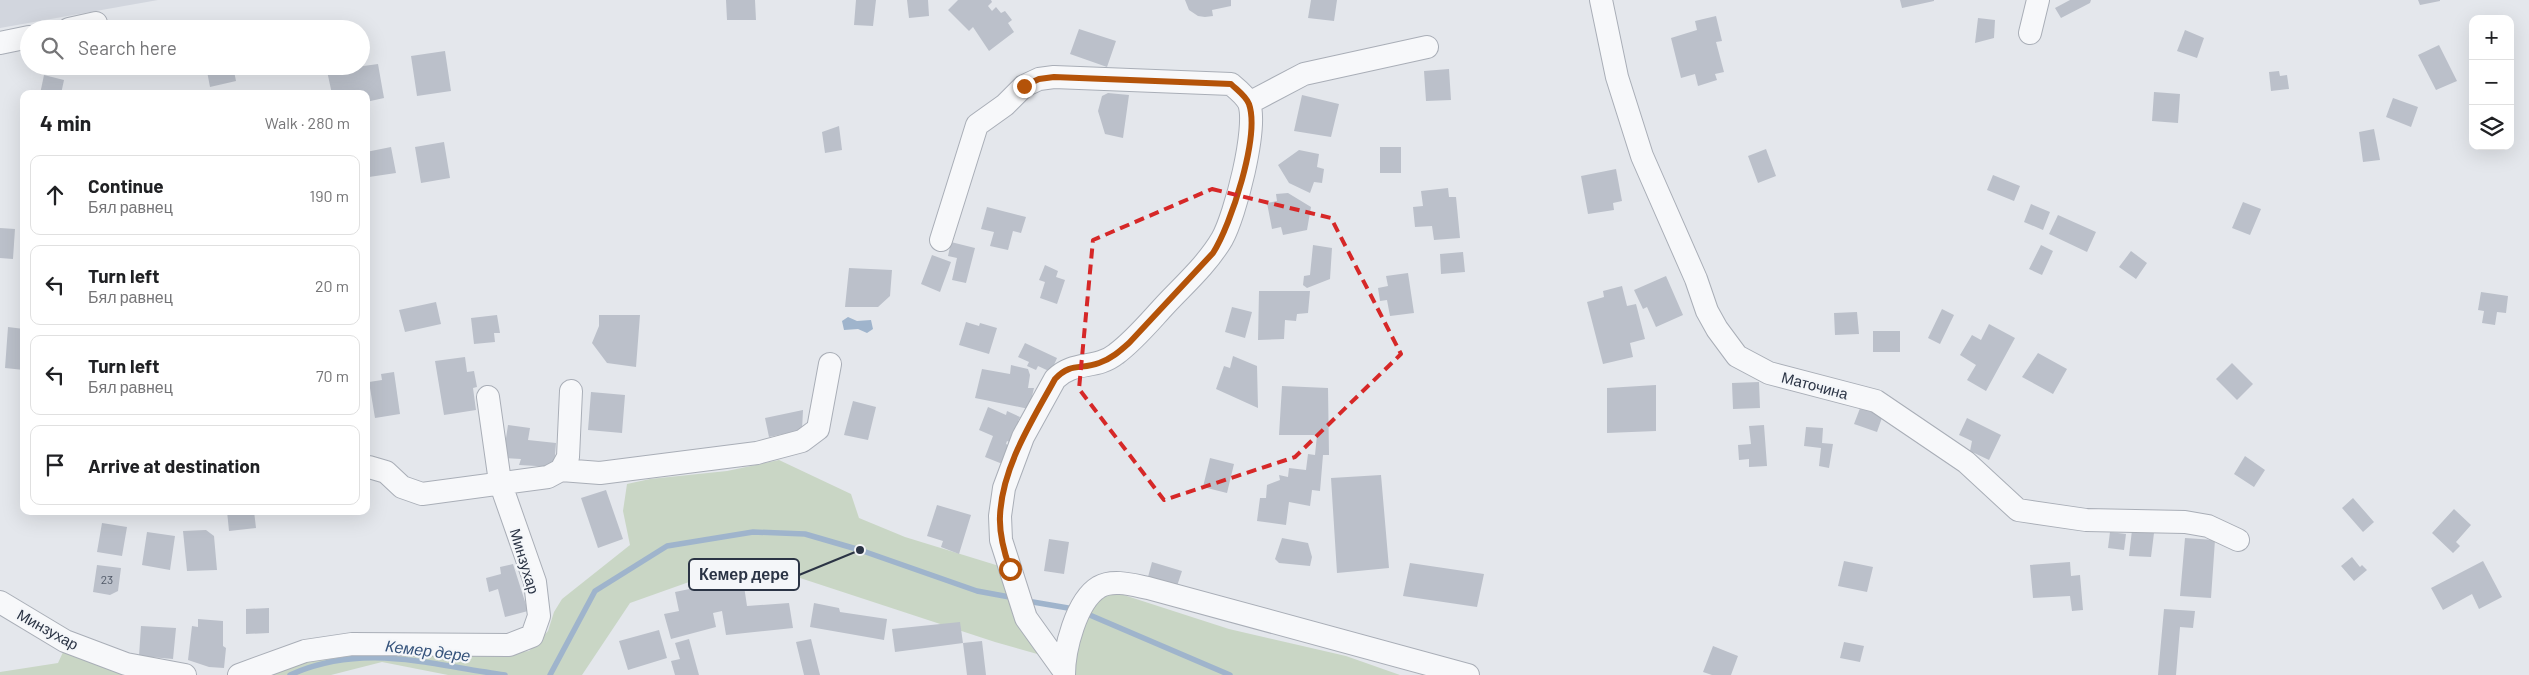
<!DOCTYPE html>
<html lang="en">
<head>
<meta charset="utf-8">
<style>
  :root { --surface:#fff; --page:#f2f2f2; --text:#202124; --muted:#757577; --line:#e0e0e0 }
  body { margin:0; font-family:Barlow,sans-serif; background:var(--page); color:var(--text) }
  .controls { position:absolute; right:15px; top:15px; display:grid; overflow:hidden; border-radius:10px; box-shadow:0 5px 20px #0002 }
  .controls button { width:45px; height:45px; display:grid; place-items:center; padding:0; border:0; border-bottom:1px solid var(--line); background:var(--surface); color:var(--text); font:25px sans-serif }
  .stop { position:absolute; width:15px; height:15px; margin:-11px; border:4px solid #b45309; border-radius:50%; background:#fff }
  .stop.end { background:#b45309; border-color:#fff; box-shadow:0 1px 5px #0008 }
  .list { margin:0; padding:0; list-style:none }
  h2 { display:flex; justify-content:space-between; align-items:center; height:65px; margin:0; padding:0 20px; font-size:21px }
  h2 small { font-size:16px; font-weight:400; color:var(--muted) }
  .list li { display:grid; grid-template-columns:32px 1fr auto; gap:15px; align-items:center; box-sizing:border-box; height:80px; margin:0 10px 10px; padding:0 10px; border:1px solid var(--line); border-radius:10px }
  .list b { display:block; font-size:19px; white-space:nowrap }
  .list p { margin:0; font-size:16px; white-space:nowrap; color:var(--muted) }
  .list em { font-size:16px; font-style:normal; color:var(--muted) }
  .icon { flex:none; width:28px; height:28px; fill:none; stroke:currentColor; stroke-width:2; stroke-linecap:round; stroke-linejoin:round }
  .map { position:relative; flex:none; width:2529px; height:675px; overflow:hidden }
  .search { position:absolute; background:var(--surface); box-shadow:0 5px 20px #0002; left:20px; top:20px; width:350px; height:55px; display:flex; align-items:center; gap:12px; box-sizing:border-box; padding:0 18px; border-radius:28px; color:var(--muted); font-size:19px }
  .panel { position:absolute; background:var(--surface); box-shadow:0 5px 20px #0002; left:20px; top:90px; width:350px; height:425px; border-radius:10px }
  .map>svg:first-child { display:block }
</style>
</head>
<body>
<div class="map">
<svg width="2529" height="675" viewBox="0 0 2529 675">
  <rect width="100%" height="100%" fill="#e4e7ec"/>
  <path fill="#d2d6de" d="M0,0H158L0,28Z"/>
  <path fill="#c9d6c5" d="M779,460L851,494L859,518L905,537L1009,569L1055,659L995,642L748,561L630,603L582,675H448L382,662L331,675H263L309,658L357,650L488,656L529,651L548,631L554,612L562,599L630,545L623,511L627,484L650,479L727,471Z
    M1099,587L1229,629L1346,656L1400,675H1076L1064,671Z
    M64,650L144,675H0V672L58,663Z"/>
  <path fill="#9fb4cc" d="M848,317L857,321L871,320L873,329L867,333L858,329L844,330L842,321Z"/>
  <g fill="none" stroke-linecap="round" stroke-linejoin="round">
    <path stroke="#9fb4cc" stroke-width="5.5" d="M1027,601L1074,609
      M1085,613L1230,675
      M290,675C364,642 429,665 505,675
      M550,675L595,591L667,546L753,532L805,534L860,550L977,591L1015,598"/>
  </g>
  <path fill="#bbc0ca" d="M726,0H755L756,20H727Z
    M856,0H876L873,26L854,25Z
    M907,0H928L929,16L909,18Z
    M958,0H991L992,2L988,6L992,11L996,7L1001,13L1005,11L1012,20L1008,23L1014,32L989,51L973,27L969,31L948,10Z
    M1185,0H1231V6L1212,10L1213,16L1205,17L1198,16L1189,10Z
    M1311,0H1337L1334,21L1308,18Z
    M1900,0H1934V1L1902,8Z
    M2070,0H2091L2090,3L2061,18L2055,8Z
    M2418,0H2440V1L2420,5Z
    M1716,16L1722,41L1716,42L1724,72L1715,74L1717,80L1698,86L1695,74L1681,78L1671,38L1697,30L1695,21Z
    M1978,18L1995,20L1994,38L1975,43Z
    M223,20L225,29H198L197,25Z
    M1079,29L1116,41L1107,67L1070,54Z
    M2185,30L2204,38L2197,58L2177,51Z
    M2439,45L2457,81L2436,90L2418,55Z
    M445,51L451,91L417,96L411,56Z
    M378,64L384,98L366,102V94H332L327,71Z
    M206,66H233L236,81L210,87Z
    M1449,69L1451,100L1426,101L1424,71Z
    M2279,71L2280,76L2287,75L2289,89L2271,91L2269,72Z
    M44,75L64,80L61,94H40Z
    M2154,92L2180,94L2178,123L2152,121Z
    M1108,93L1129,95L1123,138L1105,134L1098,111L1102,96Z
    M1302,95L1339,104L1331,137L1294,131Z
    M2393,98L2418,107L2411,127L2386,117Z
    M839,126L842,150L825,153L822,132Z
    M2374,129L2380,160L2363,162L2359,132Z
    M444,142L450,178L421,183L415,147Z
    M391,147L396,173L369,177L366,152Z
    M1380,147H1401V173H1380Z
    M1766,149L1776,176L1758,183L1748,156Z
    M1299,150L1319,154L1317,167L1324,169L1322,183L1314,182L1310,193L1289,183L1278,165Z
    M1616,169L1622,201L1613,203L1614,210L1588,214L1581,176Z
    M1993,175L2020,186L2014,201L1987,190Z
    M1448,188L1449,197H1456L1460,238L1434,240L1432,226L1415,227L1413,207L1423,206L1421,191Z
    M1288,193L1311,207L1307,230L1283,235L1281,227L1272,229L1267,203L1277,201L1276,194Z
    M2243,202L2261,209L2250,235L2232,228Z
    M2031,204L2050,212L2043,230L2024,222Z
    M987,207L1026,217L1021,233L1013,231L1008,250L990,246L994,232L981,229Z
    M2058,215L2096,232L2087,252L2049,234Z
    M0,228L15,229L13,259L0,258Z
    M951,242L975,248L966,283L952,280L957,258L948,256Z
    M1313,245L1332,248L1330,279L1307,288L1303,285L1304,276L1310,275Z
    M2041,245L2053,251L2042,275L2029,269Z
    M2131,251L2147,263L2136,279L2119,267Z
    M1463,252L1465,272L1441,274L1440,254Z
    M932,255L951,262L940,292L921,284Z
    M1045,265L1058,271L1056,277L1065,280L1057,304L1040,298L1045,282L1039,280Z
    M849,268L892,270L890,296L878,307H845Z
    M1408,273L1414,313L1390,316L1387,300L1380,301L1378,288L1388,286L1386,276Z
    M1666,276L1683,315L1656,327L1647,307L1643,309L1634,290Z
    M1622,286L1627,306L1636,304L1645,339L1630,343L1633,357L1603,364L1587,302L1604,297L1603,291Z
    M1259,291H1310L1308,313L1297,314L1296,321L1285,320L1284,339L1258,340Z
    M2481,292L2508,296L2506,313L2497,312L2495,325L2482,323L2484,311L2478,310Z
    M436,302L441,324L405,332L399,310Z
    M1232,307L1252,312L1245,338L1225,332Z
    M1942,309L1954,315L1940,344L1928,338Z
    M1857,312L1859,334L1835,335L1834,313Z
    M497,315L500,333H494L495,342L474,344L471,318Z
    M599,315H640L636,367L607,363L592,343L599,326Z
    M966,322L979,326L980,323L997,328L989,354L959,345Z
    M1989,324L2015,338L1986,391L1967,380L1976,365L1960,355L1972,335L1981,340Z
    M8,327L24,329V370L5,368Z
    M1873,331H1900V352H1873Z
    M1025,343L1057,358L1051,372L1038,366L1036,370L1027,366L1029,362L1018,357Z
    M2038,353L2067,369L2053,394L2022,377Z
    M1233,356L1257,366L1258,408L1216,389L1224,366L1230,368Z
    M465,357L467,372L474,371L477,387L473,388L476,410L444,415L435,361Z
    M2232,363L2253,384L2237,400L2216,379Z
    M1011,365L1028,369L1030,375L1028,388H1034L1029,409L975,398L982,369L1010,374Z
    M394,372L400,414L375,418L369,382L382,380L381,374Z
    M1759,382L1760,408L1733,409L1732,383Z
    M1656,385V431L1607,433V388Z
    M1282,386L1328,388L1329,455H1323L1320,491L1312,490L1310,506L1289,502L1286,525L1257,521L1260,498H1266L1267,485L1280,480L1279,475L1288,477L1289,468L1306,470L1308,454L1315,455L1317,435H1279Z
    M591,392L625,395L622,433L588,430Z
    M853,401L876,407L868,440L844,435Z
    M1862,403L1884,412L1877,432L1854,424Z
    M988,407L1006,415L1007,411L1020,417L1018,421L1023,423L1015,444L1007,441L1006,444L1012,447L1005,465L985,457L993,436L979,430Z
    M803,410L802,430L769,437L765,418Z
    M1967,418L2001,435L1989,460L1970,451L1972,441L1959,435Z
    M508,425L530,428L528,440L556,443L554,467L519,465L521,459L503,458Z
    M1764,425L1767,466L1749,467V459L1739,460L1738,445L1751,444L1749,426Z
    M1806,427L1823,428L1822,443L1833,444L1829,468L1819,466L1821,448L1804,446Z
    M2245,456L2265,470L2254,487L2234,474Z
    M1210,458L1234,464L1227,493L1203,487Z
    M1381,475L1389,568L1337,573L1331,478Z
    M606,490L623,539L598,548L581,498Z
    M2353,498L2374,522L2363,532L2342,508Z
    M937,505L971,515L959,554L941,547L943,541L927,536Z
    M2454,509L2471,525L2456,542L2460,546L2453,553L2432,533Z
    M227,511H254L256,528L229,531Z
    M102,523L127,527L122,556L97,552Z
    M206,530L214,536L217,570L187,571L183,531Z
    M2132,530L2154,533L2151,557L2129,556Z
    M147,532L175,536L170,570L142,565Z
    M2110,532L2126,534L2124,550L2108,548Z
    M1282,538L1308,543L1312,557L1310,566L1279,563L1275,559Z
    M2185,538L2215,540L2211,598L2180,596Z
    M1049,539L1069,542L1064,574L1044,571Z
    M2352,557L2360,567L2362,565L2367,570L2354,581L2341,566Z
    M1844,561L1873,567L1867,592L1838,586Z
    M2483,561L2502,597L2479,609L2472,594L2443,610L2431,588Z
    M1152,562L1182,571L1177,586L1148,577Z
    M2070,562L2071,576L2080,575L2083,610L2072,611L2070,596L2033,598L2030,565Z
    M1410,563L1484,574L1477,607L1403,596Z
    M513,564L528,611L505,617L498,589L489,592L486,578L501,574L500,567Z
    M97,565L121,568L118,591L110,595L93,592Z
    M704,586H744L747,606L789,603L793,628L726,635L722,611L713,613L716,627L671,639L664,614L679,611L675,592Z
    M814,603L839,608L840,612L887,619L884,640L810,627Z
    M269,608V633L246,634V609Z
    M2164,609L2195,611L2193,628L2180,627L2176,675H2158Z
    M198,619L223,621V646L226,648L224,668L209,667L188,660L192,626L198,627Z
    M960,622L963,643L895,652L892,629Z
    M141,626L176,628L173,659L139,656Z
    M659,630L667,658L628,670L619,641Z
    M689,639L699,675H675L671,661L680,659L675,643Z
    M811,639L820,675H804L796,642Z
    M982,641L986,675H967L963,643Z
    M1844,642L1864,646L1860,662L1840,658Z
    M1713,646L1738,656L1731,675H1712L1703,672Z"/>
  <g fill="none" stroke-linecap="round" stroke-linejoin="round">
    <defs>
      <path id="minor" d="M1601,0L1617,77L1642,156L1696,279L1707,311L1717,329L1737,356L1769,373L1876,401L1966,462L2018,510L2086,520L2185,522L2208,526L2238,540
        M69,29L96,23
        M2030,33L2038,0
        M0,43L29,37
        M1249,103L1304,74L1427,47
        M941,240L977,125L1005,105L1024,86L1039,79L1054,77L1231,84C1237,89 1245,95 1249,103C1258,128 1235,216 1222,239C1208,263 1186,283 1167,303C1151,320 1135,340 1116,354C1096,370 1074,360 1055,379L1023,437L1004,488L1000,516L1001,540L1026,618L1064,671
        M369,467L386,472L402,487L422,494L548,477L561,470L568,457L571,391
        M561,470L600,473L757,453L802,441L818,429L830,364
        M0,602L65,641L126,664L185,675
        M239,675L305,651L352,644L509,645L532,636L539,616L535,582L500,482L488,397
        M1064,675C1064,650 1076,601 1099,587C1113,579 1133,585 1148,588L1468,675"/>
    </defs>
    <use href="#minor" stroke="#a9aeb7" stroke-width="24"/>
    <use href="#minor" stroke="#f7f8fa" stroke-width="22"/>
  </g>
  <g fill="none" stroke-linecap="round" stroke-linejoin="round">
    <path stroke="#b45309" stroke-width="6" d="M1010,569C1004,552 999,535 1000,516C1002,467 1032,421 1055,379C1071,362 1081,370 1099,363C1111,359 1120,351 1129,343L1213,253C1231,225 1260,136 1249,104C1246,96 1237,90 1231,84L1054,77L1039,79L1024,86"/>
  </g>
  <path fill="none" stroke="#d62828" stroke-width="4" stroke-dasharray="10 6" stroke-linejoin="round" d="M1212,189L1331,218L1401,354L1295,457L1164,500L1079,389L1093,240Z"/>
  <g text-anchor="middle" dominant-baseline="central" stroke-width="4.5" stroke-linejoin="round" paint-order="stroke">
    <g font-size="12" fill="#4f5766">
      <text x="107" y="579">23</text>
    </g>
    <g font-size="15" fill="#2b3445" stroke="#f4f6f9">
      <text transform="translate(1815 385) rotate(15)">Маточина</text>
      <text transform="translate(525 561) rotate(73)">Минзухар</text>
      <text transform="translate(48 629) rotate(29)">Минзухар</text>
    </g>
    <g font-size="16" font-style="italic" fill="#34527a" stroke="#f4f6f9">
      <text transform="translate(428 650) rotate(7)">Кемер дере</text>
    </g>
  </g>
  <path fill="none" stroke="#2b3445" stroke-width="2" d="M860 550L799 575"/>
  <circle fill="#2b3445" stroke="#f4f6f9" stroke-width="2" cx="860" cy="550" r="5"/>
  <rect fill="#f4f6f9" stroke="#2b3445" stroke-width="2" x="689" y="559" width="110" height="31" rx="5"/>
  <g font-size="16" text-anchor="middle" font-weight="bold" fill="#2b3445">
    <text x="744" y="580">Кемер дере</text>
  </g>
</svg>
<div class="controls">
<button>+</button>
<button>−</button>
<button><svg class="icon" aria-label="layers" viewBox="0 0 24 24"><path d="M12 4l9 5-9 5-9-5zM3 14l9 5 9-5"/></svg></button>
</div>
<div class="stop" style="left:1010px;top:569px"></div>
<div class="stop end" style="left:1024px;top:86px"></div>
<div class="search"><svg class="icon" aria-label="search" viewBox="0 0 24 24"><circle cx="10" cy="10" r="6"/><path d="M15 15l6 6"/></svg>Search here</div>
<section class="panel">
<h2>4 min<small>Walk · 280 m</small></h2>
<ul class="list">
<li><svg class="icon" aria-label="ahead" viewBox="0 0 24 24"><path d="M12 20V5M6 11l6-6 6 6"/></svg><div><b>Continue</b><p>Бял равнец</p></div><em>190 m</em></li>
<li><svg class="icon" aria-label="left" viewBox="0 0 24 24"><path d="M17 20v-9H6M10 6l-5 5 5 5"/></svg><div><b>Turn left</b><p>Бял равнец</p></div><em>20 m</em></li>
<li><svg class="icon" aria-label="left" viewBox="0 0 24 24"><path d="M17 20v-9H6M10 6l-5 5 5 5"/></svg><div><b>Turn left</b><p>Бял равнец</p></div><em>70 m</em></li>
<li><svg class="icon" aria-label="arrive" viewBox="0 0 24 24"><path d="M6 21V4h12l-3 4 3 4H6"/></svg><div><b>Arrive at destination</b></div></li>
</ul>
</section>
</div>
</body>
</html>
